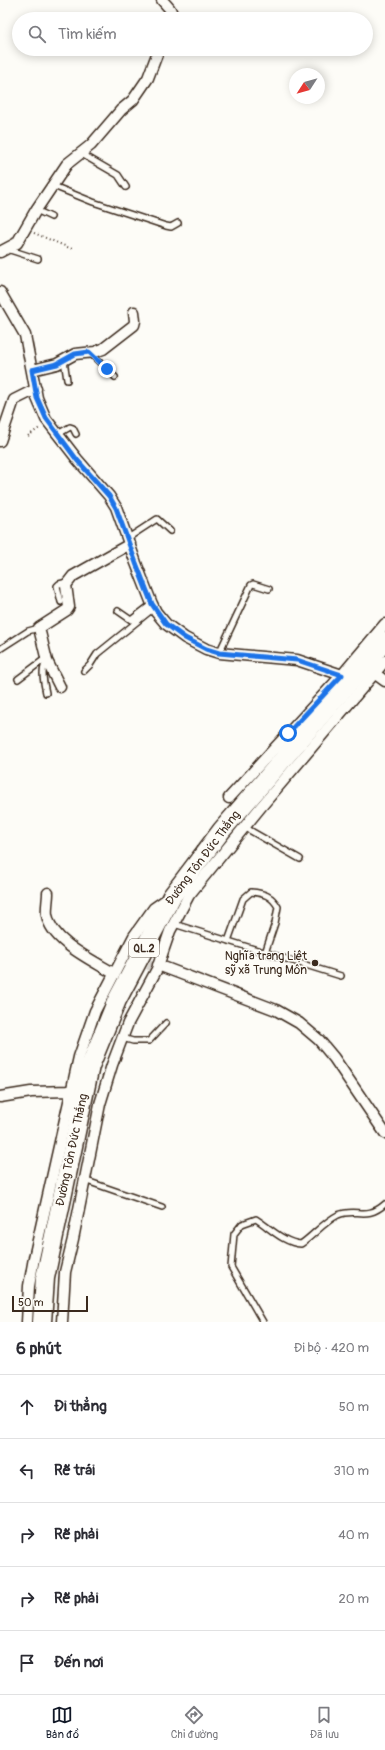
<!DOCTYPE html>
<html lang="vi">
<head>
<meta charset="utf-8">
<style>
  :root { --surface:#fff; --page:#f2f2f3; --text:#2b2b33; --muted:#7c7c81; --line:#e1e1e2; --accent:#111827 }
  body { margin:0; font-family:Pangolin,sans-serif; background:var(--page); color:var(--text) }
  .compass { position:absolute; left:289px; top:68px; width:36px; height:36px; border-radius:50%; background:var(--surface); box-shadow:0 2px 10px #0003; rotate:234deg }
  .scale { position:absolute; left:12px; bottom:10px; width:76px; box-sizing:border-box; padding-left:4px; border:2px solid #3b2a1e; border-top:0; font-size:11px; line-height:14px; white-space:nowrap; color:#3b2a1e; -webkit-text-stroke:3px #fdfcf7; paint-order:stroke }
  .stop { position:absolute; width:12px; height:12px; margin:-9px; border:3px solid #1a73e8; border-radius:50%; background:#fff }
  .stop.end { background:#1a73e8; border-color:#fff; box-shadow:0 1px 4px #0008 }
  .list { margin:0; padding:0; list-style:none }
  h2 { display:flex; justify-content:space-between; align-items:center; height:52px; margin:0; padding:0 16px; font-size:17px }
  h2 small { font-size:13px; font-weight:400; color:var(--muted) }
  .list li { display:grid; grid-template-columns:26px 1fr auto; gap:12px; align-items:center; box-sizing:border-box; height:64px; padding:0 16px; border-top:1px solid var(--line) }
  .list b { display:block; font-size:15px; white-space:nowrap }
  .list em { font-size:13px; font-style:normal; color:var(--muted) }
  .icon { flex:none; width:22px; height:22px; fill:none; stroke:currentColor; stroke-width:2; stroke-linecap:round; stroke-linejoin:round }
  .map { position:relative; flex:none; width:385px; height:1322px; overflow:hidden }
  .search { position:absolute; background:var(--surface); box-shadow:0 2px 10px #0003; left:12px; right:12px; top:12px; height:44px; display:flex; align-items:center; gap:10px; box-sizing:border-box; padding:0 14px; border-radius:22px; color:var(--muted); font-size:15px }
  .sheet { height:372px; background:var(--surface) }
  nav { display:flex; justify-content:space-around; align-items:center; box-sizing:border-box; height:56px; border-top:1px solid var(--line); background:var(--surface); font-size:11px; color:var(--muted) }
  nav a { display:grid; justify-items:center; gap:2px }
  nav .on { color:var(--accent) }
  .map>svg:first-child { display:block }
</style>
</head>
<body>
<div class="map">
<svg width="385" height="1322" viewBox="0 0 385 1322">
  <rect width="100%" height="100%" fill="#fdfcf7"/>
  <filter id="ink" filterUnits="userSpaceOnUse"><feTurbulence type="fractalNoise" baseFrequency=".025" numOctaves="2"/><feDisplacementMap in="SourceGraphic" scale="8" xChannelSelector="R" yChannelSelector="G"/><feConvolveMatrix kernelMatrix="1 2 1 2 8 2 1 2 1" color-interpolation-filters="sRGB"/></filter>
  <g filter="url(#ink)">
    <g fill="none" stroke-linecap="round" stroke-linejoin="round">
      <path stroke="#d6d2cc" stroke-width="10" stroke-dasharray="10 5" stroke-linecap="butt" d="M135,958L151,966"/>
      <defs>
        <path id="lane" d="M80,153L118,175L126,187
          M51,185L93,202L166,226L171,227L178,223
          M36,210L51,217
          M7,249L38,259
          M90,353L115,377
          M64,360L67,380
          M58,434L70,427L73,428L76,434
          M128,538L157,519L170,531
          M61,602L57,586L59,584L67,582
          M118,611L131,620L152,604
          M0,649L28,631L39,628
          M219,653L251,585L253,584L269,589
          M84,671L90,665L97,654L154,608
          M18,679L46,658
          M46,693C44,683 40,669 47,661
          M244,827L300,859
          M174,924L341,976
          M228,941L243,899L251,892C264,893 272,896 278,907L275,923L265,953
          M122,1038L133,1041H149L166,1023
          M84,1180L162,1207
          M263,1322L231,1267L234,1234L242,1224L256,1219C270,1228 284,1243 301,1244C314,1235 324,1222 338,1215C356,1207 366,1221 385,1204"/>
        <path id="street" d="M162,0C167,6 174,11 172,19
          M0,252L17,243L36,210L67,164L91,145L121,110L133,100L148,78L159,49
          M0,292L25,335L37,398L46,419L77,459L109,496L116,507L136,563L152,604L156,612L166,624L185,638L206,649L219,653L297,660L342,675
          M32,370L57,364L75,354L95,352L103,349L134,325L135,321L134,312
          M0,441L14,400L36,389
          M374,673L385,681
          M60,687L47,661L39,628L67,610L69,607L66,585L73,576L130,544
          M229,798L342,675L385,624
          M48,893C48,900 46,908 47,915C51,942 94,961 115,974
          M158,965L276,1010L299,1023L319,1040L334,1058L385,1133
          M0,1097L31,1092L70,1091
          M27,1322L29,1286L34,1258L79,1057L95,1011L134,936L154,908L167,899
          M62,1322L65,1272L73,1239L100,1104L112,1065L128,1023L157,969L170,931L189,895L260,808L385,661"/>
        <path id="highway" d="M42,1322L45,1278L90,1066L117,1000L172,896L222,830L385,641"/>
      </defs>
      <use href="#lane" stroke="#3b2a1e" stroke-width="8"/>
      <use href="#street" stroke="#3b2a1e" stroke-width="13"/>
      <use href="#highway" stroke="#3b2a1e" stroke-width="21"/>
      <path stroke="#3b2a1e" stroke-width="2" stroke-dasharray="1 3" stroke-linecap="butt" d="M34,233L72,249
        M28,436L41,427"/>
      <use href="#lane" stroke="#fdfcf7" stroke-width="5"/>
      <use href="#street" stroke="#fdfcf7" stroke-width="10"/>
      <use href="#highway" stroke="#fdfcf7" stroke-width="18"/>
    </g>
  </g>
  <g fill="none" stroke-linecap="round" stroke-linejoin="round" filter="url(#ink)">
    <path stroke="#1a73e8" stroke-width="5" d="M107,369L89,352L75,354L57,364L32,370L37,398L46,418L77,460L109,496L116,508L136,563L152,604L166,624L185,638L206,649L219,653L297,660L342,675L288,733"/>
  </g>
  <circle fill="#3b2a1e" stroke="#fdfcf7" stroke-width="1.5" cx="315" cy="963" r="4"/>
  <g text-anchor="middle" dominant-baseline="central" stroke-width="3" stroke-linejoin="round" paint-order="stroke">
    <rect fill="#fdfcf7" stroke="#75695f" stroke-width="1" x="129" y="939" width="30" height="18" rx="3"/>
    <g font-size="11" font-weight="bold" fill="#3b2a1e">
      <text x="144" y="948">QL.2</text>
    </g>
    <g font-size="12" fill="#3b2a1e" stroke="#fdfcf7">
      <text transform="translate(203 858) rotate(-53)">Đường Tôn Đức Thắng</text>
      <text transform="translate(72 1150) rotate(-78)">Đường Tôn Đức Thắng</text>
    </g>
    <g font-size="12" fill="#3b2a1e" stroke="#fdfcf7" text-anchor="end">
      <text x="307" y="956">Nghĩa trang Liệt<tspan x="307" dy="14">sỹ xã Trung Môn</tspan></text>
    </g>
  </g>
</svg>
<svg class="compass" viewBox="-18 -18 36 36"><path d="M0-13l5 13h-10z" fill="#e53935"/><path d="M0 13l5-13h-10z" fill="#7c7c81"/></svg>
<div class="scale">50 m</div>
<div class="stop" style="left:288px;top:733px"></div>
<div class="stop end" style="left:107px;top:369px"></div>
<div class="search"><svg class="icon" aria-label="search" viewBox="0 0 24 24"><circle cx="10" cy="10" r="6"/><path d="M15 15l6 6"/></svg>Tìm kiếm</div>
</div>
<section class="sheet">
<h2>6 phút<small>Đi bộ · 420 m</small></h2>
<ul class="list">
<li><svg class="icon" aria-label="ahead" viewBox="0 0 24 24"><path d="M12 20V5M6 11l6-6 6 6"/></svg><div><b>Đi thẳng</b></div><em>50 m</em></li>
<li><svg class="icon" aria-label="left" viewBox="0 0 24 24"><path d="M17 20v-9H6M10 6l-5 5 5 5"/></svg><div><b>Rẽ trái</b></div><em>310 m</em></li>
<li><svg class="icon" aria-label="right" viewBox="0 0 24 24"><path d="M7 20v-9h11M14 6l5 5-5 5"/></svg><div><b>Rẽ phải</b></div><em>40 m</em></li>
<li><svg class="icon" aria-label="right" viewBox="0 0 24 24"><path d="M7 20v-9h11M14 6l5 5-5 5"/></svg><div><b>Rẽ phải</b></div><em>20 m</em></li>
<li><svg class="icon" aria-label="arrive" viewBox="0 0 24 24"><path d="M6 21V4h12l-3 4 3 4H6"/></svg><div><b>Đến nơi</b></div></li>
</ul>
</section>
<nav>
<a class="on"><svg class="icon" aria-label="map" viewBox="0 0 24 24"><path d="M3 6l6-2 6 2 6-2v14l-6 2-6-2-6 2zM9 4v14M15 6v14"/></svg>Bản đồ</a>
<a><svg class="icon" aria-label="directions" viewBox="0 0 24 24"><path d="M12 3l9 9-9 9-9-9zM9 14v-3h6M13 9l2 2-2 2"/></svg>Chỉ đường</a>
<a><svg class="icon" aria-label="saved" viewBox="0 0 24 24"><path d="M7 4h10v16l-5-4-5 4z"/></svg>Đã lưu</a>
</nav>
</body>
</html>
